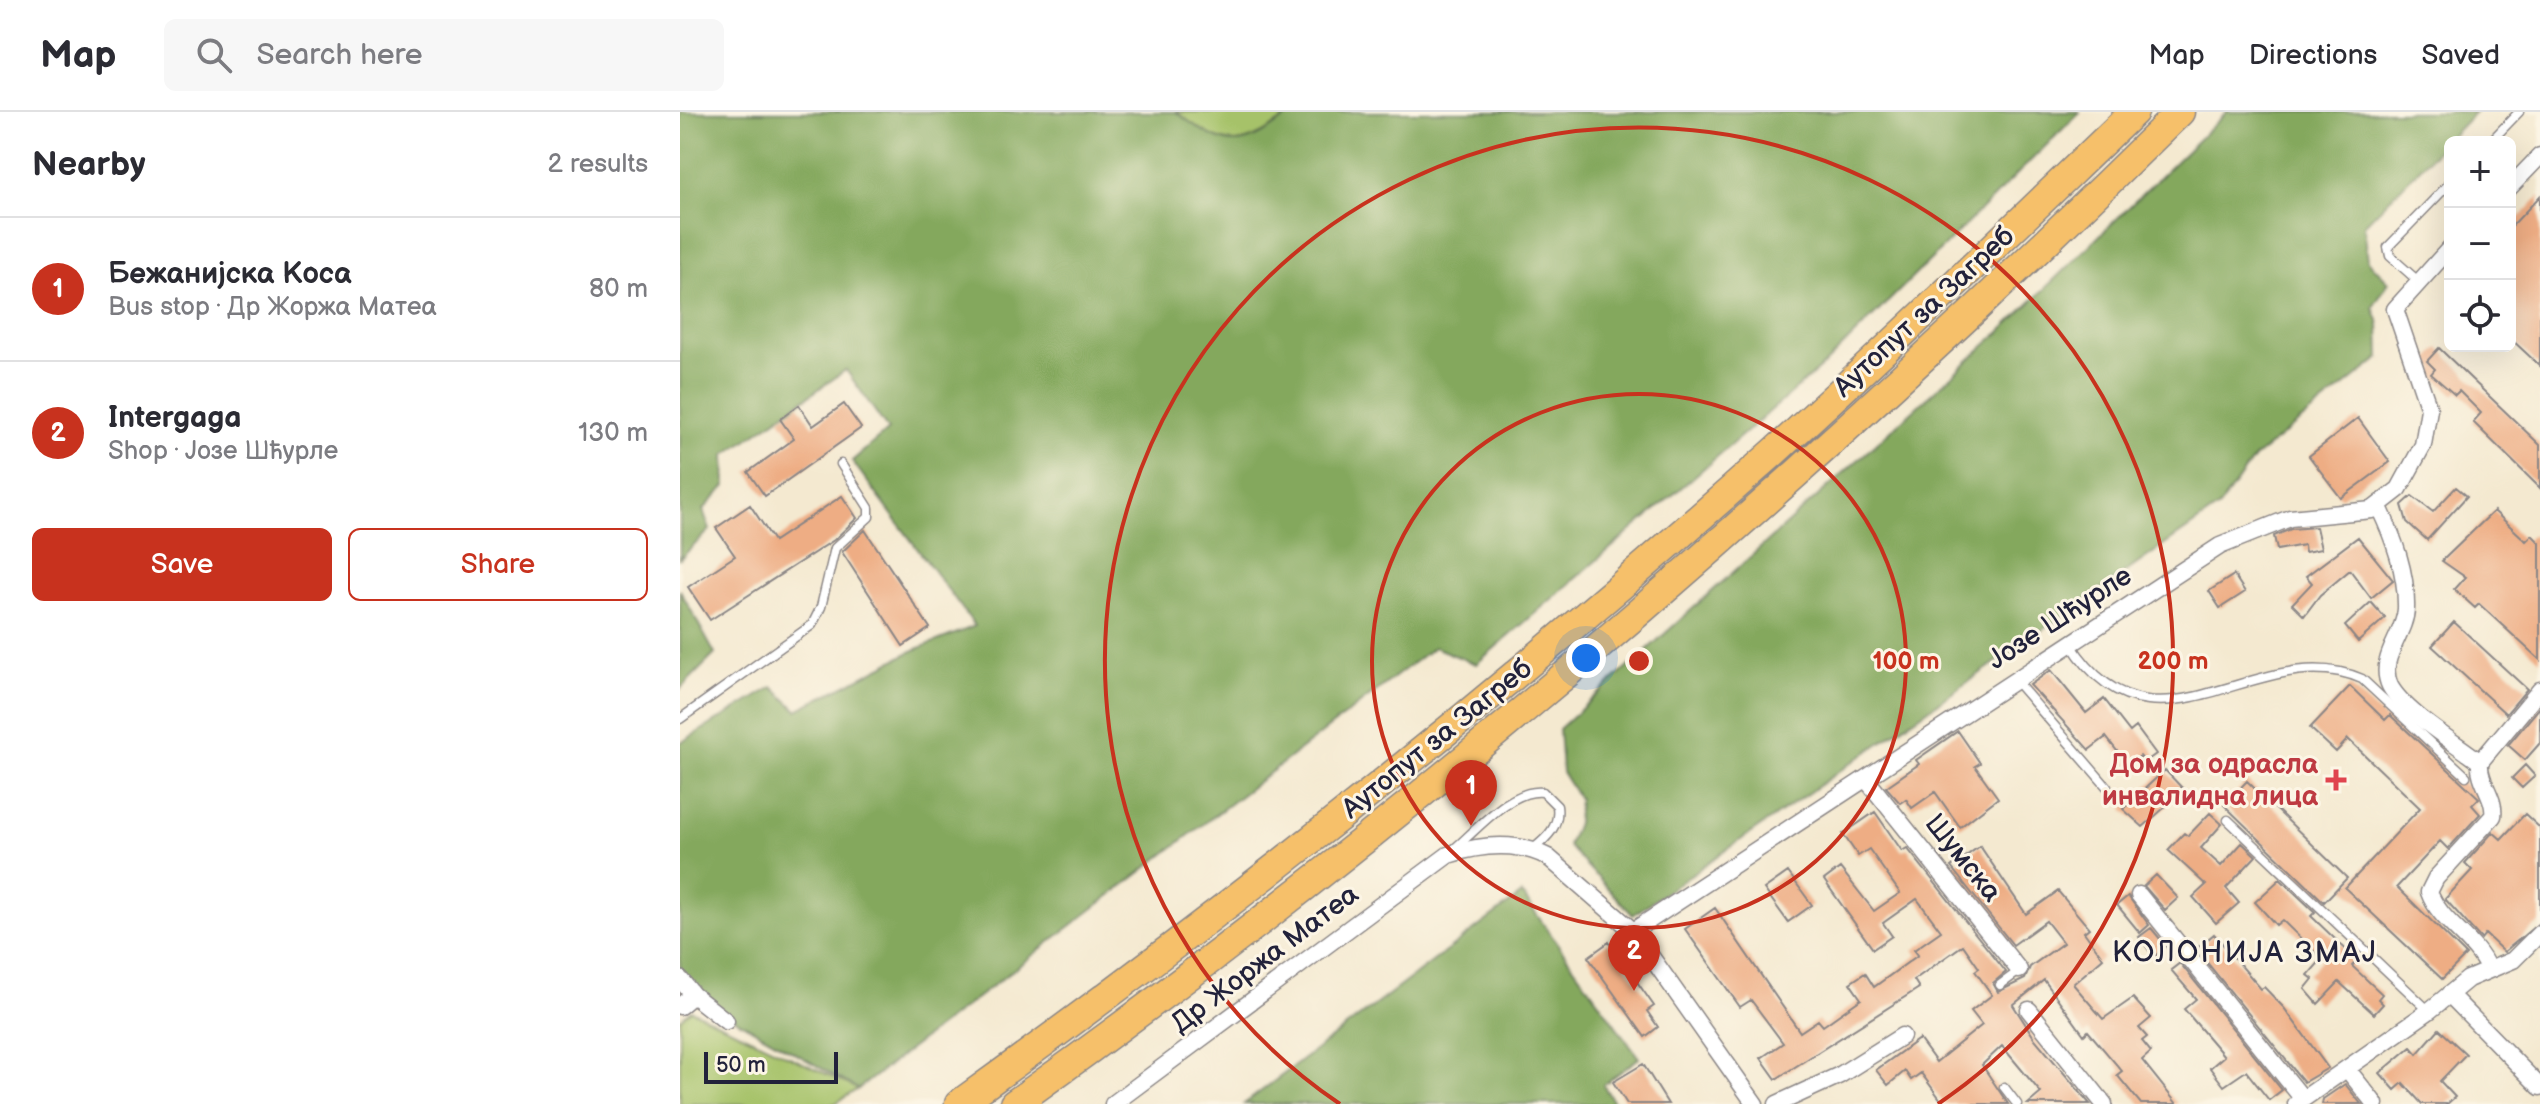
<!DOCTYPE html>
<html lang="en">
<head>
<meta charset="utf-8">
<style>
  :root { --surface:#fff; --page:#f7f7f7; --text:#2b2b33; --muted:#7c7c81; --line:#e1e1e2; --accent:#c8321e }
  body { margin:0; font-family:"Balsamiq Sans",sans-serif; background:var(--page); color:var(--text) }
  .controls { position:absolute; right:24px; top:24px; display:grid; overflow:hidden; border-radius:12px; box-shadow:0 8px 32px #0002 }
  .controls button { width:72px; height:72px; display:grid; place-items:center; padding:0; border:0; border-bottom:2px solid var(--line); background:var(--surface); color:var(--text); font:40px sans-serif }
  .scale { position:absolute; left:24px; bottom:20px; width:134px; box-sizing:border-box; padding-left:8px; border:4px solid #22223b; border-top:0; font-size:22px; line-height:28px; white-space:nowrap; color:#22223b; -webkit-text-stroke:6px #fcf5e5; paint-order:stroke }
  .you { position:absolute; left:906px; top:546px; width:28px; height:28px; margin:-20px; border:6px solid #fff; border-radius:50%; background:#1a73e8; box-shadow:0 0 0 12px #1a73e833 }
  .badge { display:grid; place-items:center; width:52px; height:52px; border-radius:50%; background:var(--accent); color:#fff; font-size:26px; font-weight:700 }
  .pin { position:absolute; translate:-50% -66px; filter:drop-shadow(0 2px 4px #0008) }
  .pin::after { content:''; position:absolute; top:42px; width:28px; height:24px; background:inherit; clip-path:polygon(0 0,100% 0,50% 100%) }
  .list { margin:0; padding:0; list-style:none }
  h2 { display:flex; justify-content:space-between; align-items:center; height:104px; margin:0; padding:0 32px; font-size:34px }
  h2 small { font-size:26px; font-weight:400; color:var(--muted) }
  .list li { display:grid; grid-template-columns:52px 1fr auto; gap:24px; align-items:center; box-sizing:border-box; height:144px; padding:0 32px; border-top:2px solid var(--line) }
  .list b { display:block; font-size:30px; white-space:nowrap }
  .list p { margin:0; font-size:26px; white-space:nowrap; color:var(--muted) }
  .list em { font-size:26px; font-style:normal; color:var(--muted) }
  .actions { display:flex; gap:16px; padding:24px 32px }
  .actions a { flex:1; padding:18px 0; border:2px solid var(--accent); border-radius:12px; text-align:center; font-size:28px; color:var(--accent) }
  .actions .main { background:var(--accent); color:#fff }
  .icon { flex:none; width:44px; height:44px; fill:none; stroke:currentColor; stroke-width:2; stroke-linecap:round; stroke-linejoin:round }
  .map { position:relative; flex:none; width:1860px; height:992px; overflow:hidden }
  header { display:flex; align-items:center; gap:48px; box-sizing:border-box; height:112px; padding:0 40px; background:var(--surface); border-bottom:2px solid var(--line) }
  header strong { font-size:38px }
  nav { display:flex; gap:44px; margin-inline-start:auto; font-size:28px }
  .search { width:560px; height:72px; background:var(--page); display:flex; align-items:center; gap:20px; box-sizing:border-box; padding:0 28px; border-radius:12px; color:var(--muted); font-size:30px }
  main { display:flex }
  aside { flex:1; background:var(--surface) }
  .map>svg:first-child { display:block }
</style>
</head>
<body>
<header>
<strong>Map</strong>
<div class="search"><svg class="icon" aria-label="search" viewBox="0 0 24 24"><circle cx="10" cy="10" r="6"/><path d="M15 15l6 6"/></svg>Search here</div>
<nav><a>Map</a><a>Directions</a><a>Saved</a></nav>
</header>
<main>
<aside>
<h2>Nearby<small>2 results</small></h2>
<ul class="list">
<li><span class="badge">1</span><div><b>Бежанијска Коса</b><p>Bus stop · Др Жоржа Матеа</p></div><em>80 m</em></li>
<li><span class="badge">2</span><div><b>Intergaga</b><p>Shop · Јозе Шћурле</p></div><em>130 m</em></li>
</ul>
<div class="actions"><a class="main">Save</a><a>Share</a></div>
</aside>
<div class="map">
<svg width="1860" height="992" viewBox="0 0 1860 992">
  <rect width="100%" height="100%" fill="#fcf5e5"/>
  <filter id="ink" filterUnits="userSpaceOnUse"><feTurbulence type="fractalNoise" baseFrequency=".0125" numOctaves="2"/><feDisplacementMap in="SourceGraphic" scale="16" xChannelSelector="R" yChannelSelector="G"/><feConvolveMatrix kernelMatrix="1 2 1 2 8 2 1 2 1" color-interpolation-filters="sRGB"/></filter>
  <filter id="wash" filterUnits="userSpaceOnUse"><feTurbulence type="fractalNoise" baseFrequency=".006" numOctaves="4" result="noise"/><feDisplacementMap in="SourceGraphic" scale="32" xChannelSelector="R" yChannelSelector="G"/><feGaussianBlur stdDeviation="1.8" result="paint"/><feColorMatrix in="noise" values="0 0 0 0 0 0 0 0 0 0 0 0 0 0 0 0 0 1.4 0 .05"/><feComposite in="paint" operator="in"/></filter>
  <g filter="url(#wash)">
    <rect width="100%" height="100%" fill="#f4e9d0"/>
    <path fill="#a6c269" stroke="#647252" stroke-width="2" d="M496,0H614C559,40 550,40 496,0Z
      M11,898L178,977L154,992H0V907Z"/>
    <path fill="#84a85d" stroke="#53654c" stroke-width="2" d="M0,0H496C550,40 559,40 614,0H1400L1145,252L796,552L754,535L178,977L13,883L0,861V631L93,575L117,598L232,539L295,514L172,349L208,318L166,258L45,343L46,374L23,398L30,418L0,447Z
      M1547,0H1795L1684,113L1688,149L1709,170L1693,195L1699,211L1700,246L1574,346L1539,395L953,803L888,734L897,711L899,687L882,660L879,617L1319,221Z
      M0,478L35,542L0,577Z
      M842,782L959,946L923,973L935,992H564Z"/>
    <g id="blocks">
      <path fill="#eead84" d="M1860,84V254L1830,226V116Z
        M1759,236L1860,333V376L1793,310L1801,301L1779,279L1775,283L1751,262L1755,257L1747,249Z
        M164,292L181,316L85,384L68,360L114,327L100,307L119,293L133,314Z
        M1678,306L1710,350L1661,386L1629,344Z
        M1776,375L1787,384L1747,428L1727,410L1722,393L1732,384L1753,400Z
        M162,384L177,406L154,428L30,508L8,475L55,444L36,416L70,393L94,429Z
        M1814,399L1846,429L1852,423L1860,431V548L1799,492L1795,496L1774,477L1785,465L1762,449Z
        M1636,415L1641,437L1625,440L1624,433L1597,438L1594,424L1611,417Z
        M185,418L250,516L223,534L162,440Z
        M1678,425L1713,468L1691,486L1670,458L1640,483L1624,504L1612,492L1632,471L1626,464Z
        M1554,463L1565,480L1540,496L1529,479Z
        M1691,490L1705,506L1678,530L1665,514Z
        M1774,510L1847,577L1826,602L1752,534Z
        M1371,558L1406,601L1424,587L1450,620L1456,615L1476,642L1465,650L1460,644L1448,653L1426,625L1409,638L1350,573Z
        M1670,574L1705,608L1710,603L1799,686L1792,693L1800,702L1768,737L1760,729L1717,775L1786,843L1762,867L1665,776L1740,696L1668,627L1656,640L1630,616Z
        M1860,595V631L1845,648L1828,633Z
        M1278,619L1300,651L1295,654L1318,686L1280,715L1255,680L1232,696L1226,687L1220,691L1206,675L1239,652L1236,648Z
        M1845,653L1855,664L1842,676L1832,666Z
        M1485,658L1504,678L1463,715L1443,697Z
        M1567,669L1667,766L1644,790L1544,693Z
        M1195,700L1222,739L1227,736L1326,860L1313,871L1318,880L1345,867L1350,855L1383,831L1366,809L1333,833L1271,755L1300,734L1346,802L1378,779L1409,816L1404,820L1423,846L1393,872L1423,907L1453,886L1471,906L1459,916L1467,925L1462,929L1471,940L1462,948L1497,992H1461L1437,963L1442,959L1408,919L1404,923L1364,868L1333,893L1355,927L1410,992H1348L1361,981L1322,934L1302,953L1328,992H1264L1241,961L1231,968L1225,959L1208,973L1196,958L1239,927L1256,950L1302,913L1291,899L1312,883L1295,859L1299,856L1283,833L1234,868L1239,876L1096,967L1081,946L1103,931L1071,888L1060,895L1005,817L1035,796L1120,920L1138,908L1143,914L1181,887L1170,871L1185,861L1194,875L1238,843L1234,838L1261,819L1237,787L1203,811L1212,824L1193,837L1144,768L1160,756L1194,799L1220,781L1189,737L1178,744L1163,722Z
        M1530,701L1542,712L1521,736L1541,754L1562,731L1576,744L1546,776L1559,791L1536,811L1513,785L1526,773L1488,738L1504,721L1508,724Z
        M1845,702L1860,716V810L1824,840L1805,822L1801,827L1765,787L1792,758L1785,751L1813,720L1821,727Z
        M1108,760L1132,793L1108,810L1084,777Z
        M1476,763L1498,786L1485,798L1464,774Z
        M1600,767L1635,800L1631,804L1677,848L1672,854L1702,882L1698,887L1703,892L1694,902L1659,870L1638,892L1625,877L1633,867L1628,863L1642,847L1602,808L1596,813L1575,790Z
        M1448,784L1469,813L1460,821L1437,793Z
        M1471,816L1486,834L1474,845L1459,825Z
        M1534,822L1581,877L1584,875L1604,896L1648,956L1624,970L1619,964L1516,837Z
        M929,830L974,894L967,899L978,915L965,925L908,845Z
        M1500,851L1602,978L1589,988L1566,959L1544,974L1530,956L1544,944L1504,897L1516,887L1491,858Z
        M1759,917L1786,942L1760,969L1775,985L1767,992H1742L1723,971L1715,978L1700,961L1731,935L1737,942Z
        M963,952L988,992H947L933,970Z
        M1665,972L1681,992H1642L1643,987Z"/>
    </g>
  </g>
  <g filter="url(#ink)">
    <use href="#blocks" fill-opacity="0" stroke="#8b8686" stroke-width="2"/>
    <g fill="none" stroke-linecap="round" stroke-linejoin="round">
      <defs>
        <path id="service" d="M1810,30L1839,0
          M1738,169L1710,144L1708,135L1770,71
          M1390,531C1473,663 1579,521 1682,567L1786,664
          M1334,567L1427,675
          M0,607L132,513L141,495L155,436L189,405V396L161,352
          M1548,708L1749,899
          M774,737C797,718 831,676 863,680L877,694C880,714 867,726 853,737
          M1320,873L1339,859
          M1324,975L1337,992"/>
        <path id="minor" d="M1830,75L1860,44
          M1699,395C1714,427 1727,461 1726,497C1725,523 1697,546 1710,574C1724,600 1776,631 1800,650
          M1186,667L1339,858
          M1459,783L1623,987
          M953,819L1540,434L1610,406L1692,398L1719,377L1743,333L1749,297L1715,197L1770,136
          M1808,857C1795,826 1760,811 1749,780L1756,766L1813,704C1816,685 1798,670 1800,650L1860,578
          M0,867L13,883L46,909
          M1769,882L1860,975
          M0,894L13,883
          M1349,898L1424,992
          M1667,957L1695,992
          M433,992L768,743C800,733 837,729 868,745L953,819L1075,992
          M1097,992L1160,963L1222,924
          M1616,992L1749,899L1788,867L1833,848L1860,821"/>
        <path id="trunk" d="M279,992C562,789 834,572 1094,340C1217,229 1335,114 1454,0
          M334,992C751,695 1136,359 1500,0"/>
      </defs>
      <use href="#service" stroke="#8b8686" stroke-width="11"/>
      <use href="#minor" stroke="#8b8686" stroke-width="19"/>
      <use href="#trunk" stroke="#8b8686" stroke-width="31"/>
      <use href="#service" stroke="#fff" stroke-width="8"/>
      <use href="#minor" stroke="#fff" stroke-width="16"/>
      <use href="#trunk" stroke="#f6c06b" stroke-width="28"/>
    </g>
  </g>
  <g fill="none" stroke="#c8321e" stroke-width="4">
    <circle cx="959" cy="549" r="267"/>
    <path d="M660 992A534 534 0 1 1 1258 992"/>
  </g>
  <path fill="#e0444e" stroke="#fcf5e5" stroke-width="3" d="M1652 656h8v8h8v8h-8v8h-8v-8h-8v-8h8z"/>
  <g text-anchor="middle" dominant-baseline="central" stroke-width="6" stroke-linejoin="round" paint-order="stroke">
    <g font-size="28" fill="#22223b" stroke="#fcf5e5">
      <text transform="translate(1244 200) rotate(-43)">Аутопут за Загреб</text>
      <text transform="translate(1380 506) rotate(-33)">Јозе Шћурле</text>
      <text transform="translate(757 627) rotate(-39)">Аутопут за Загреб</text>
      <text transform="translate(1283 746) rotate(51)">Шумска</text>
      <text transform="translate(585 847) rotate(-37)">Др Жоржа Матеа</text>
    </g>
    <g font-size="28" font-weight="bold" fill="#be3a42" stroke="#fcf5e5" text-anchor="end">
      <text x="1638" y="652">Дом за одрасла<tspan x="1638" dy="32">инвалидна лица</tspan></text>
    </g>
    <g font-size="30" letter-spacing="2" fill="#22223b" stroke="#fcf5e5">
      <text x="1565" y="841">КОЛОНИЈА ЗМАЈ</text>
    </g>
  </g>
  <circle cx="959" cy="549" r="12" fill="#c8321e" stroke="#fcf5e5" stroke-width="4"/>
  <g font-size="24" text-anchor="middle" font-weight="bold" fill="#c8321e" stroke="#fcf5e5" stroke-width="6" stroke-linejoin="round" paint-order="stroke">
    <text x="1226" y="557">100 m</text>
    <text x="1493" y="557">200 m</text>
  </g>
</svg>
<div class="controls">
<button>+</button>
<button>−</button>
<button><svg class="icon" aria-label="locate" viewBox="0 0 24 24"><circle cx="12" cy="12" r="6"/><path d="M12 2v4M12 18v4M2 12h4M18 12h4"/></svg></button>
</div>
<div class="scale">50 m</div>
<div class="you"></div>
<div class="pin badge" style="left:791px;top:714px">1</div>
<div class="pin badge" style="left:954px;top:879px">2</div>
</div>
</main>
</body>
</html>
